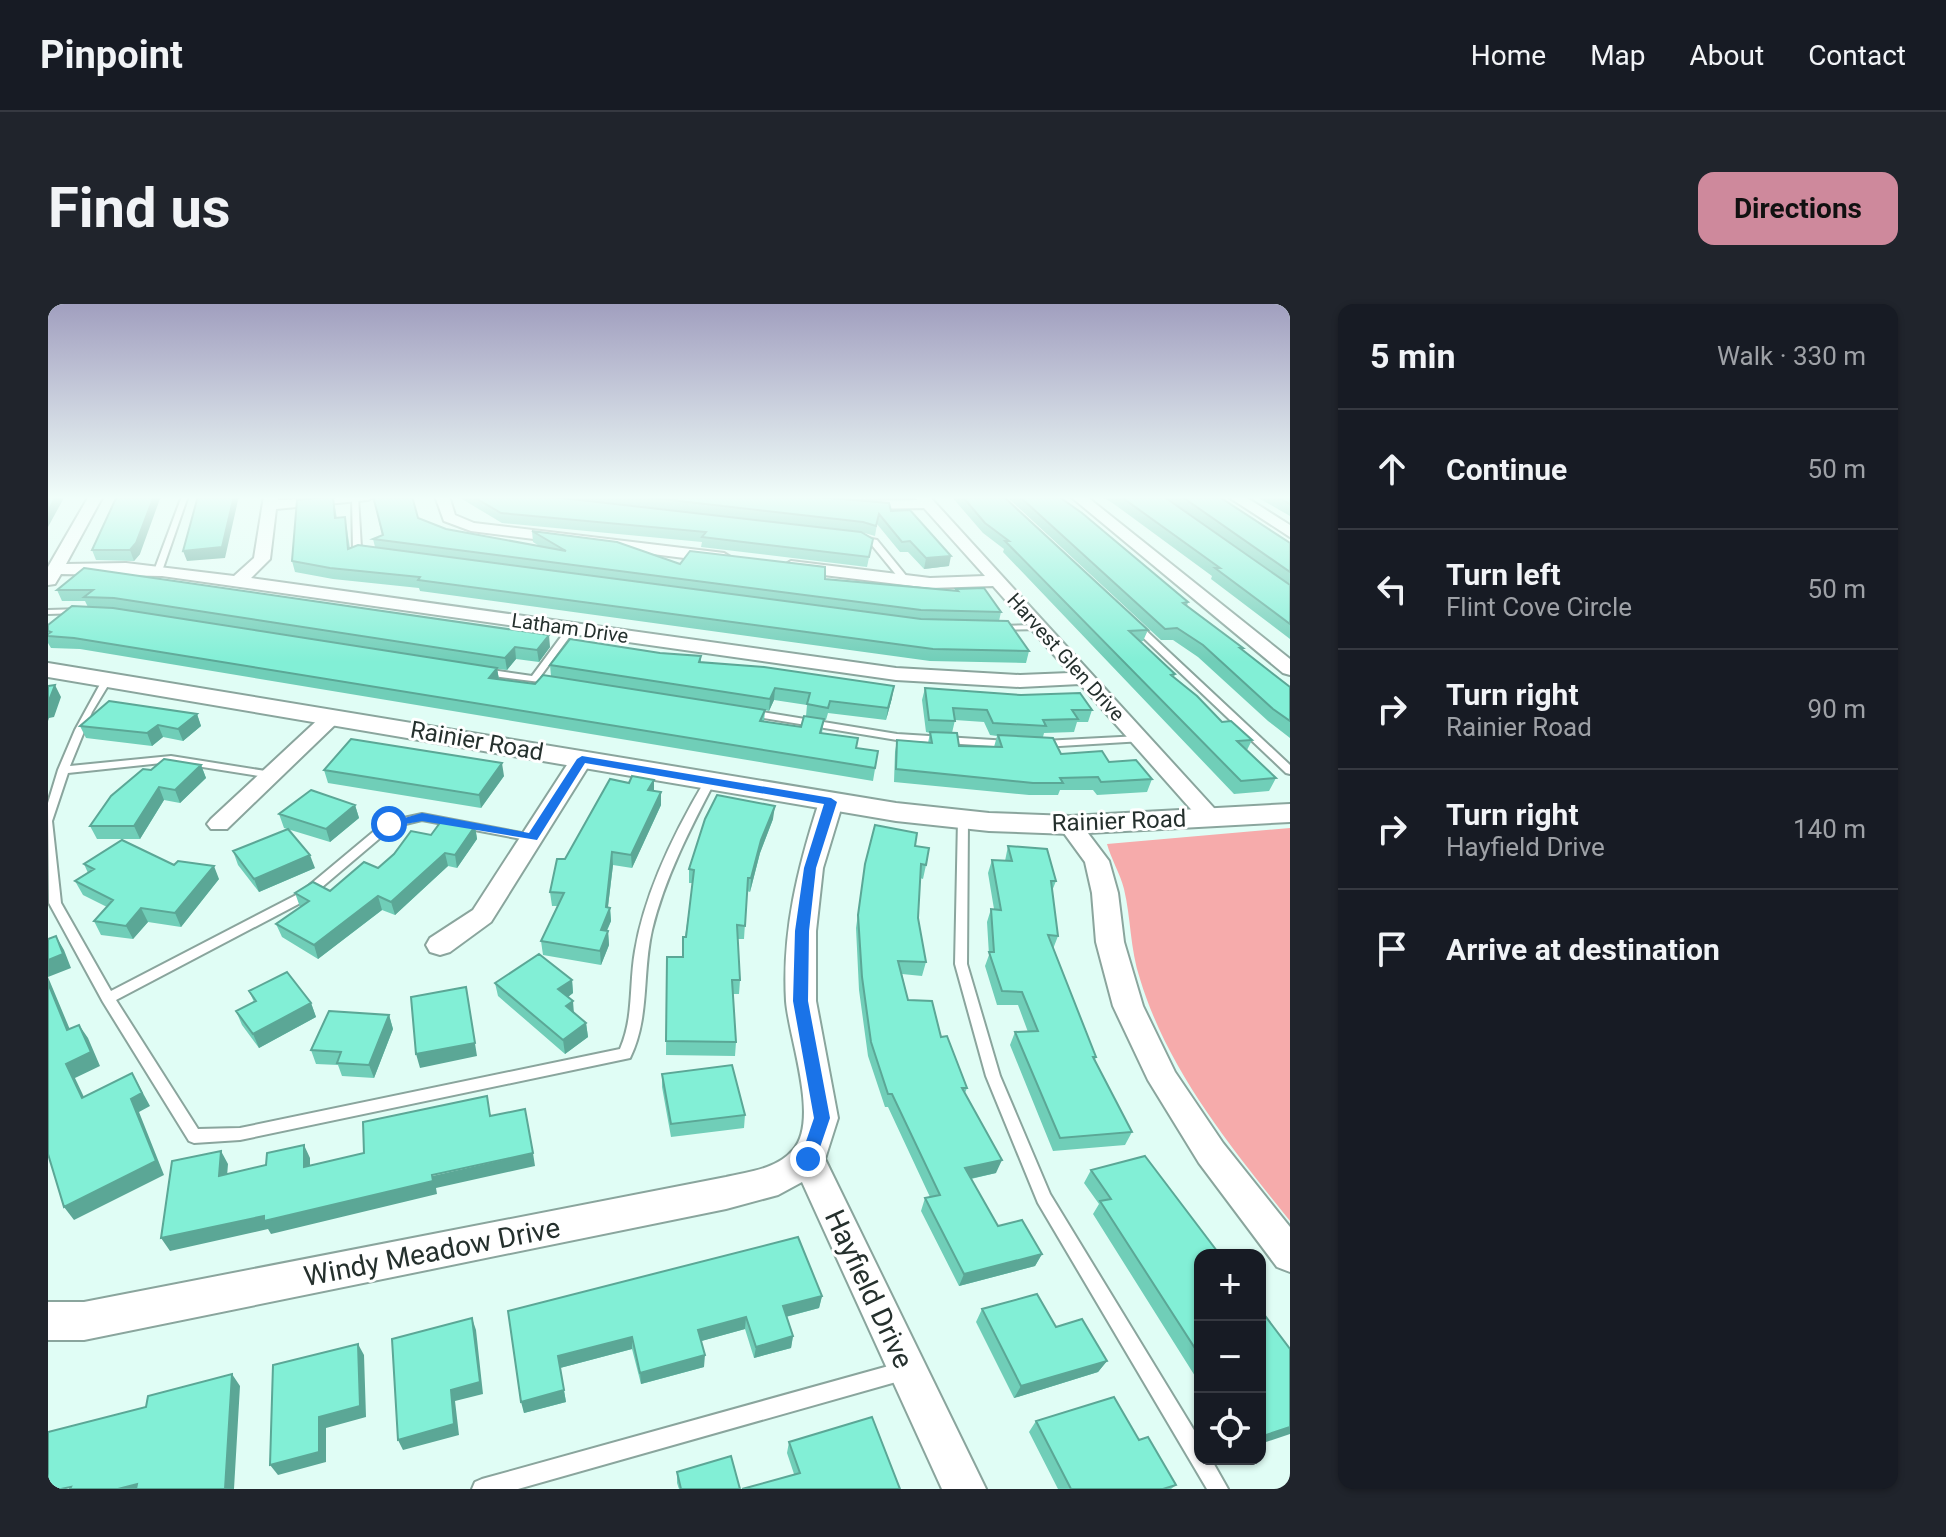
<!DOCTYPE html>
<html lang="en">
<head>
<meta charset="utf-8">
<style>
  :root { --surface:#171b24; --page:#20242c; --text:#f1f3f6; --muted:#9ea1a6; --line:#363941; --accent:#ce899c }
  body { margin:0; font-family:Roboto,sans-serif; background:var(--page); color:var(--text) }
  .controls { position:absolute; right:24px; bottom:24px; display:grid; overflow:hidden; border-radius:16px; box-shadow:0 2px 6px #0004 }
  .controls button { width:72px; height:72px; display:grid; place-items:center; padding:0; border:0; border-bottom:2px solid var(--line); background:var(--surface); color:var(--text); font:40px sans-serif }
  .stop { position:absolute; width:24px; height:24px; margin:-18px; border:6px solid #1a73e8; border-radius:50%; background:#fff }
  .stop.end { background:#1a73e8; border-color:#fff; box-shadow:0 2px 8px #0008 }
  .list { margin:0; padding:0; list-style:none }
  h2 { display:flex; justify-content:space-between; align-items:center; height:104px; margin:0; padding:0 32px; font-size:34px }
  h2 small { font-size:26px; font-weight:400; color:var(--muted) }
  .list li { display:grid; grid-template-columns:52px 1fr auto; gap:24px; align-items:center; box-sizing:border-box; height:120px; padding:0 32px; border-top:2px solid var(--line) }
  .list b { display:block; font-size:30px; white-space:nowrap }
  .list p { margin:0; font-size:26px; white-space:nowrap; color:var(--muted) }
  .list em { font-size:26px; font-style:normal; color:var(--muted) }
  .icon { flex:none; width:44px; height:44px; fill:none; stroke:currentColor; stroke-width:2; stroke-linecap:round; stroke-linejoin:round }
  .map { position:relative; flex:none; width:1242px; height:1185px; overflow:hidden; border-radius:16px }
  header { display:flex; align-items:center; gap:48px; box-sizing:border-box; height:112px; padding:0 40px; background:var(--surface); border-bottom:2px solid var(--line) }
  header strong { font-size:38px }
  nav { display:flex; gap:44px; margin-inline-start:auto; font-size:28px }
  .intro { display:flex; align-items:center; justify-content:space-between; box-sizing:border-box; height:192px; padding:0 48px }
  h1 { margin:0; font-size:56px }
  .button { padding:20px 36px; border-radius:16px; background:var(--accent); color:#111; font-size:28px; font-weight:700 }
  main { display:flex; gap:48px; padding:0 48px }
  aside { flex:1; background:var(--surface); border-radius:16px; box-shadow:0 2px 6px #0004 }
  .map>svg:first-child { display:block }
</style>
</head>
<body>
<header>
<strong>Pinpoint</strong>
<nav><a>Home</a><a>Map</a><a>About</a><a>Contact</a></nav>
</header>
<div class="intro"><h1>Find us</h1><a class="button">Directions</a></div>
<main>
<div class="map">
<svg width="1242" height="1185" viewBox="0 0 1242 1185">
  <rect width="100%" height="100%" fill="#e0fdf5"/>
  <path fill="#f6abab" d="M1242,524V917C1183,843 1120,767 1092,675C1082,645 1083,614 1076,585C1072,569 1063,555 1059,540Z"/>
  <g fill="none" stroke-linecap="round" stroke-linejoin="round">
    <defs>
      <path id="service" d="M134,192H140L114,267L107,269L106,267Z
        M304,192H310L313,244L324,247V251L305,245Z
        M810,232L829,236L860,274V278H854L823,240L810,234Z
        M34,305V309H31L0,310V306Z
        M1084,319H1090L1242,461V470L1238,469L1084,323Z
        M991,321L995,323L994,325L950,326L946,324L950,322Z
        M521,322L528,324L492,373L508,376V380L437,371L433,368L437,365L484,372Z
        M59,372L64,375L44,408L22,462L123,452L224,468L229,471L224,474L123,458L20,469L4,517L13,599L63,687L252,589L337,518L374,510L484,531L490,534L484,537L374,516L345,523L260,595L68,696L150,825L192,824L572,745C586,713 581,681 587,647C597,587 627,527 658,475H666L667,477C642,525 617,573 604,626C594,669 602,713 582,754L192,836L146,839L141,837L55,698L1,599L0,499L10,466L27,426L56,373Z
        M701,406L849,430L961,437L966,440L961,443L849,436L698,411L696,409Z
        M1092,432L1095,433V437L995,443L990,440L995,437Z
        M915,512L920,515L919,660L952,772L1002,890L1152,1136V1155H1163L1180,1185H1159L990,899L938,772L907,660L910,515Z
        M855,1058L862,1060L864,1067L862,1074L855,1076L470,1185H424L427,1178L434,1175Z"/>
      <path id="minor" d="M41,192H55L18,260L78,259L186,272L206,254L216,192H230V196L327,192L320,196L228,205L222,255L203,274L848,364L972,371L1022,369L945,282L882,284L743,267L735,262L743,257L882,274L937,272L876,204L809,205L802,201L809,197L869,196L866,192H881L1176,515L1172,520H1156L1032,380L972,383L848,376L114,272L13,270L7,280L0,281V263Z
        M387,192H401L407,211L426,219L676,249L684,254L676,259L423,227L396,217Z
        M1022,192H1038L1242,355V371L1235,369Z
        M1179,192H1196L1242,221V233Z
        M284,407L294,413L291,417L179,525H163L159,520L163,515L277,409Z
        M534,448L545,455L443,618L402,648L392,651L382,648L378,641L382,634L425,606L526,450Z
        M783,491L791,493L795,498L775,564L768,627V697L790,814L777,855L938,1185H894L754,878L730,891L678,905L36,1036H0V998H36L678,873C700,868 729,865 745,846C772,816 741,735 738,697C734,627 750,563 771,498L775,493Z
        M1022,514L1030,516L1061,557L1070,589L1076,638L1095,702L1127,768L1175,839L1242,923V968L1229,963L1151,859L1100,776L1065,702L1048,638L1044,589L1037,558L1010,521L1014,516Z"/>
      <path id="tertiary" d="M0,359L848,499L941,509L1022,512L1242,500V518L1022,530L941,527L848,517L0,373Z"/>
    </defs>
    <use href="#service" stroke="#8aa59d" stroke-width="4"/>
    <use href="#minor" stroke="#8aa59d" stroke-width="4"/>
    <use href="#tertiary" stroke="#8aa59d" stroke-width="4"/>
    <use href="#service" fill="#fff" fill-rule="evenodd"/>
    <use href="#minor" fill="#fff" fill-rule="evenodd"/>
    <use href="#tertiary" fill="#fff" fill-rule="evenodd"/>
  </g>
  <path fill="#70ceb8" fill-rule="evenodd" d="M69,192L92,250L86,257L48,256L44,246Z
    M285,192L289,214L297,213L302,244L327,243L325,235L334,231L325,192L370,214L398,225L493,243L485,238L484,227L632,260L777,275L908,286V285L953,308L951,317L981,347L978,359L882,357L372,287L371,284L285,275L247,268L244,257Z
    M409,192H497L723,218L504,192H759L843,207L901,262L876,265L860,248H852L829,220L827,232L813,228L825,235L819,263L653,243L654,238L454,219Z
    M799,192H835V193Z
    M903,192H955L1100,326L1095,337L1092,338L1127,370L1126,373L1174,418L1204,436L1199,446L1228,474L1221,487L1186,490L955,248L956,245L935,229Z
    M958,192H1010L1140,298L1139,302L1242,383V434L1220,417L1150,353L1125,336H1113Z
    M1053,192H1170L1242,239V335L1163,275L1164,272L1066,200Z
    M1207,192H1242V212Z
    M36,264L502,343L491,358L468,355L459,366L449,365L451,375L487,380L503,372L502,361L612,349L653,352V359L844,394L838,416L780,409L778,416H776L774,429L808,444L830,447L825,477L32,345L3,344L0,339V321L40,303L37,297H14L9,286ZM726,396L759,401L758,412L753,423L716,418L717,406L721,407Z
    M877,384L1044,406L1040,418H1029L1026,428L996,429L995,433L1013,450L1061,458L1104,475L1099,488L1049,491L1045,486H1012L1010,491H981L846,478L847,448L849,436L880,439L882,429L878,428L874,396ZM907,416L936,418L942,431L949,432L946,443L911,442L904,429Z
    M149,410L153,422L135,437L115,433L104,442L38,434L32,422Z
    M153,461L158,474L132,499L116,496L92,535H49L42,522L103,466Z
    M276,466L456,472L433,504L280,479Z
    M606,487L613,501L584,564L565,561L560,603L562,604L563,617L559,627H560L561,641L553,661L495,651L493,637L510,602H504L502,588L517,555Z
    M307,501L311,514L282,538L236,524L231,510Z
    M725,515L712,549L702,588L699,587L696,635H689L692,676L691,690H685L688,738L687,752L618,751L619,653H634L645,579H641V565Z
    M427,522L429,535L409,564L400,562L347,611L334,606L270,655L234,633L228,620L252,603L247,589L282,587L330,564L383,531Z
    M867,542L878,561L875,575L872,574L870,614L878,658L874,672L854,670L860,696L893,733L919,784L917,789L948,869L923,875L950,922L994,950L987,962L911,982L873,907L877,894L882,893L840,803H837L820,752L811,686L808,624L817,560Z
    M960,542L1008,577L1004,587L1010,632L1005,645L1048,753L1047,756L1084,828L1077,841L1005,847L962,741L967,728H980L970,701H949L937,662L941,651L939,618L943,605H946L940,569L944,556L957,557Z
    M185,547L267,564L211,588L190,561Z
    M36,560L126,561L171,575L133,623L100,618L85,635L53,631L46,617L59,603L35,591L27,577L40,569Z
    M524,676L525,689L520,693L526,709L538,719L540,733L517,750L450,692L447,679Z
    M201,687L263,699L268,713L211,744L194,721L188,707L206,698Z
    M341,711L345,725L326,774L294,772L290,761L268,760L263,746Z
    M614,770L697,811L696,824L623,833L614,783Z
    M1043,866L1152,951V1080L1045,910L1051,900L1036,879Z
    M774,992L771,1004L738,1013L745,1032L743,1044L706,1054L697,1025L653,1037L656,1063L593,1080L584,1045L512,1064L518,1098L476,1109L460,1007Z
    M934,1005L1008,1023L1059,1057L1050,1068L966,1094L928,1018Z
    M988,1117L1091,1136L1128,1181L1123,1185H1010L981,1128Z
    M741,1138L852,1185L746,1170L739,1149Z
    M629,1168L692,1185H631L629,1179Z"/>
  <path fill="#5ba796" d="M8,192H17L0,223V207Z
    M106,192H113L92,250L86,257L82,246Z
    M186,192H191L177,254L139,257L135,247Z
    M903,252L901,262L876,265L878,254Z
    M501,331L502,343L491,358L489,346Z
    M467,343L468,355L459,366L457,354Z
    M449,364L451,376L441,374Z
    M7,381L13,393L6,413L1,414L0,417V399Z
    M846,382L844,394L838,416L840,404Z
    M727,384L726,396L721,407L722,395Z
    M149,410L153,422L135,437L130,425Z
    M110,421L115,433L104,442L99,429Z
    M454,459L456,472L433,504L431,491Z
    M153,461L158,474L132,499L127,486Z
    M606,476V489L600,486Z
    M111,483L116,496L92,535L86,522Z
    M613,488V501L584,564L583,551Z
    M307,501L311,514L282,538L278,525Z
    M727,502L725,515L712,549L702,588L703,574L713,536Z
    M427,522L429,535L409,564L407,551Z
    M564,548L565,561L559,610L562,604L563,617L553,639V626L558,603Z
    M397,549L400,562L347,611L343,598Z
    M262,551L267,564L211,588L206,575Z
    M166,562L171,575L133,623L127,609Z
    M330,592L334,606L270,655L266,641Z
    M93,604L100,618L85,635L78,622Z
    M560,627L561,641L553,661L552,647Z
    M8,632L16,646L23,664L0,673L28,740L19,726L0,679V656Z
    M524,676L525,689L512,699L510,685Z
    M418,683L429,752L372,764L368,750Z
    M525,697L526,710L518,702Z
    M263,699L268,713L211,744L205,730Z
    M341,711L345,725L326,774L321,761Z
    M538,719L540,733L517,750L515,736Z
    M31,721L40,734L52,762L27,774L43,808L34,794L18,760Z
    M84,769L102,802L91,808L116,871L26,916L16,903L83,795Z
    M256,841L262,854V876L256,863Z
    M173,847L180,860L178,885L171,872Z
    M485,849L487,862L388,884L389,890L223,930L220,925L122,947L113,934Z
    M954,856L948,869L912,877L917,864Z
    M994,950L987,962L911,982L916,970Z
    M774,992L771,1004L733,1014L735,1002Z
    M698,1013L697,1025L650,1038V1026Z
    M424,1014L428,1026L435,1090L407,1097L411,1131L355,1146L350,1136L403,1086Z
    M745,1032L743,1044L706,1054L708,1043Z
    M584,1033V1045L512,1064L518,1098L476,1109L473,1098L510,1052Z
    M310,1040L316,1051L318,1113L278,1124V1158L230,1171L222,1161L271,1113Z
    M657,1051L656,1063L593,1080L592,1069Z
    M1059,1057L1050,1068L966,1094L973,1082Z
    M184,1070L192,1082L186,1185H177Z
    M1242,1123V1130L1212,1140V1133Z
    M89,1180L94,1185H70Z"/>
  <path fill="#82efd6" stroke="#5ba796" stroke-width="2" d="M0,192H8L0,207Z
    M69,192H106L88,239L82,246H44Z
    M150,192H186L174,243L135,247Z
    M285,192L287,214L297,213L300,245L310,241L873,315L960,317L981,347L885,345L370,276L372,273L282,264L244,257L249,196Z
    M325,192H364L370,214L398,225L518,247L484,227L569,238L632,260L642,247L777,263V275L910,287L908,285L936,284L953,308L873,306L325,235L335,231Z
    M424,192H497L813,228L825,235L821,253L654,233L658,228L453,209Z
    M588,192H759L841,199L843,207L862,206L903,252L878,254L862,237L854,238L831,210L828,222L815,218Z
    M914,192H955L1100,326L1081,327L1127,370L1123,371L1149,392L1174,418L1183,417L1204,436L1189,437L1228,474L1193,477L957,237H961L937,219Z
    M971,192H1010L1034,209L1140,298L1135,299L1195,344H1192L1242,383V417L1225,405L1155,341L1129,324L1117,325Z
    M1072,192H1115L1242,281V320L1167,264H1172Z
    M1133,192H1170L1242,239V268Z
    M1228,192H1242V200Z
    M36,264L501,331L489,346L467,343L457,354L66,294L36,293L45,286H9Z
    M24,302L65,304L449,364L441,374L487,380L495,371L717,406L712,417L753,423L756,412L776,415L772,429L810,434L808,444L830,447L827,464L26,334L0,332V330L3,328L0,327V321Z
    M522,335L612,349L653,352L651,358L716,363L846,382L840,404L782,397L780,404L759,400L762,389L727,384L722,395L502,361Z
    M7,381L0,399V382Z
    M877,384L973,391L1032,389L1044,406H1024L1030,415L995,416L998,422L945,419L939,406L905,404L907,417L881,416Z
    M61,397L149,410L130,425L110,421L99,429L32,422Z
    M882,428L909,429L911,442L954,443L950,431L1005,434L1013,450L1054,447L1061,458L1088,456L1104,475L1053,478L1050,473L1012,474L1015,479H985L848,465L849,436L884,439Z
    M303,435L454,459L431,491L276,466Z
    M116,455L153,461L127,486L111,483L86,522H42L63,492L95,465L103,466Z
    M584,472L606,476L600,486L613,488L583,551L564,548L558,603L562,604L553,626L560,627L552,647L493,637L516,589L502,588L509,555H517L562,475L581,479Z
    M263,486L307,501L278,525L231,510Z
    M669,491L727,502L713,536L703,574H700L697,622L689,621L692,676H684L688,738L618,737L619,653H635V633H638L646,566L641,565L657,515Z
    M394,516L427,522L407,551L397,549L343,598L330,592L266,641L228,620L261,597L247,589L265,578L282,587L316,558L330,564L346,550L363,527L383,531Z
    M827,521L869,529L867,542L881,544L878,561L873,560L870,614L878,658L850,657L860,696L884,697L893,733L899,732L919,784H914L954,856L917,864L950,922L974,916L994,950L916,970L877,894L892,891L844,790H840L823,738L814,673L810,611L817,560Z
    M240,525L262,551L206,575L185,547Z
    M74,536L126,561L130,557L166,562L127,609L93,604L78,622L46,617L65,596L27,577L46,565L36,560Z
    M960,542L999,545L1008,577H1003L1010,632L1000,631L1048,753H1045L1084,828L1012,834L967,728L990,727L974,688L954,687L941,648H946L943,605L953,606L944,556L964,557Z
    M8,632L15,650L0,656V635Z
    M491,650L524,676L510,685L525,697L518,702L538,719L515,736L447,679Z
    M239,668L263,699L205,730L188,707L208,697L201,687Z
    M0,679L19,726L31,721L43,748L18,760L34,794L84,769L94,789L83,795L108,857L16,903L0,850Z
    M418,683L427,739L368,750L363,693Z
    M281,707L341,711L321,761L289,759L293,748L263,746Z
    M684,761L697,811L623,820L614,770Z
    M439,792L442,812L477,805L485,849L384,871L385,877L216,917V912L113,934L124,857L173,847L171,872L218,861L219,849L256,841V863L316,849L315,818Z
    M1097,852L1172,951H1152V1052L1052,897L1063,895L1043,866Z
    M750,933L774,992L735,1002L745,1032L708,1043L698,1013L650,1026L657,1051L592,1069L584,1033L510,1052L516,1086L473,1098L460,1007Z
    M989,990L1008,1023L1034,1015L1059,1057L973,1082L934,1005Z
    M1212,1005L1242,1045V1123L1212,1133Z
    M424,1014L432,1078L403,1086L406,1120L350,1136L344,1035Z
    M310,1040L312,1102L271,1113V1148L222,1161L225,1061Z
    M184,1070L177,1185H88L89,1180L70,1185H22L23,1183L13,1185H0V1128L98,1103L100,1092Z
    M1066,1093L1091,1136L1100,1133L1128,1181L1115,1185H1023L988,1117Z
    M824,1113L852,1185H694L752,1169L741,1138Z
    M683,1152L692,1185H633L629,1168Z"/>
  <linearGradient id="sky" x2="0" y2="1"><stop stop-color="#a19fbf"/><stop offset="0.54" stop-color="#f1fefa"/><stop offset="1" stop-color="#f1fefa" stop-opacity="0"/></linearGradient>
  <rect width="1242" height="358" fill="url(#sky)"/>
  <path fill="#1a73e8" d="M534,452L783,494L789,498L768,564L761,627L760,697L782,814L766,861L760,863L752,855L766,814L745,697L747,627L756,564L776,500L537,459L489,536L374,517L341,523L335,520L374,509L481,529L529,455Z"/>
  <g text-anchor="middle" dominant-baseline="central" stroke-width="6" stroke-linejoin="round" paint-order="stroke">
    <g font-size="20" fill="#25302d" stroke="#fff">
      <text transform="translate(522 324) rotate(8)">Latham Drive</text>
      <text transform="translate(1018 353) rotate(48)">Harvest Glen Drive</text>
    </g>
    <g font-size="24" fill="#25302d" stroke="#fff">
      <text transform="translate(429 437) rotate(10)">Rainier Road</text>
      <text transform="translate(1071 517) rotate(-2)">Rainier Road</text>
    </g>
    <g font-size="28" fill="#25302d" stroke="#fff">
      <text transform="translate(384 948) rotate(-11)">Windy Meadow Drive</text>
      <text transform="translate(821 985) rotate(65)">Hayfield Drive</text>
    </g>
  </g>
</svg>
<div class="controls">
<button>+</button>
<button>−</button>
<button><svg class="icon" aria-label="locate" viewBox="0 0 24 24"><circle cx="12" cy="12" r="6"/><path d="M12 2v4M12 18v4M2 12h4M18 12h4"/></svg></button>
</div>
<div class="stop" style="left:341px;top:520px"></div>
<div class="stop end" style="left:760px;top:855px"></div>
</div>
<aside>
<h2>5 min<small>Walk · 330 m</small></h2>
<ul class="list">
<li><svg class="icon" aria-label="ahead" viewBox="0 0 24 24"><path d="M12 20V5M6 11l6-6 6 6"/></svg><div><b>Continue</b></div><em>50 m</em></li>
<li><svg class="icon" aria-label="left" viewBox="0 0 24 24"><path d="M17 20v-9H6M10 6l-5 5 5 5"/></svg><div><b>Turn left</b><p>Flint Cove Circle</p></div><em>50 m</em></li>
<li><svg class="icon" aria-label="right" viewBox="0 0 24 24"><path d="M7 20v-9h11M14 6l5 5-5 5"/></svg><div><b>Turn right</b><p>Rainier Road</p></div><em>90 m</em></li>
<li><svg class="icon" aria-label="right" viewBox="0 0 24 24"><path d="M7 20v-9h11M14 6l5 5-5 5"/></svg><div><b>Turn right</b><p>Hayfield Drive</p></div><em>140 m</em></li>
<li><svg class="icon" aria-label="arrive" viewBox="0 0 24 24"><path d="M6 21V4h12l-3 4 3 4H6"/></svg><div><b>Arrive at destination</b></div></li>
</ul>
</aside>
</main>
</body>
</html>
